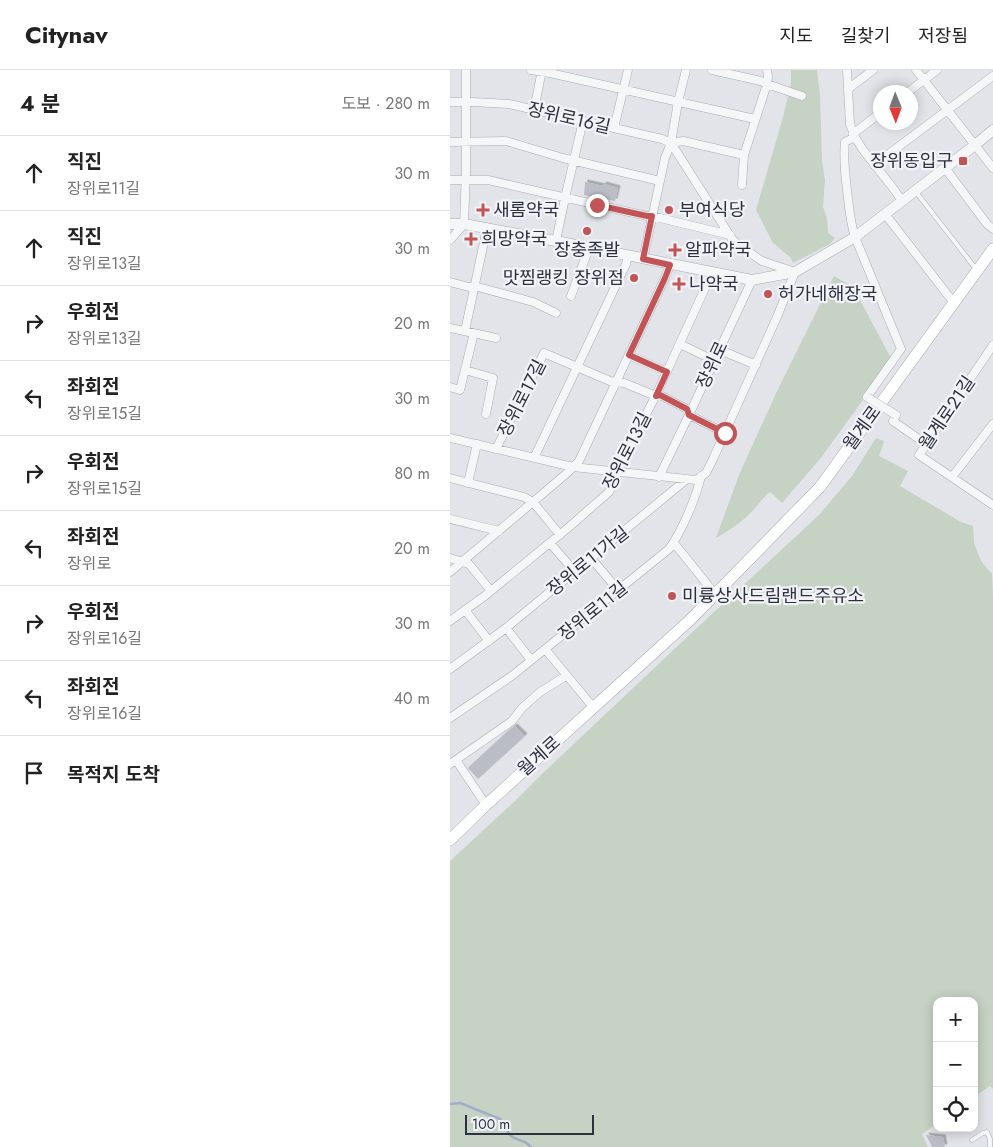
<!DOCTYPE html>
<html lang="ko">
<head>
<meta charset="utf-8">
<style>
  :root { --surface:#fff; --page:#f2f2f2; --text:#222; --muted:#767676; --line:#e0e0e0 }
  body { margin:0; font-family:Jost,"Noto Sans KR",sans-serif; background:var(--page); color:var(--text) }
  .controls { position:absolute; right:15px; bottom:15px; display:grid; overflow:hidden; border-radius:10px; box-shadow:0 2px 12px #0003 }
  .controls button { width:45px; height:45px; display:grid; place-items:center; padding:0; border:0; border-bottom:1px solid var(--line); background:var(--surface); color:var(--text); font:25px sans-serif }
  .compass { position:absolute; left:423px; top:15px; width:45px; height:45px; border-radius:50%; background:var(--surface); box-shadow:0 2px 12px #0003; rotate:179deg }
  .scale { position:absolute; left:15px; bottom:12px; width:129px; box-sizing:border-box; padding-left:5px; border:2px solid #2c3140; border-top:0; font-size:14px; line-height:18px; white-space:nowrap; color:#2c3140; -webkit-text-stroke:4px #f2f3f7; paint-order:stroke }
  .stop { position:absolute; width:15px; height:15px; margin:-11px; border:4px solid #c25457; border-radius:50%; background:#fff }
  .stop.end { background:#c25457; border-color:#fff; box-shadow:0 1px 5px #0008 }
  .list { margin:0; padding:0; list-style:none }
  h2 { display:flex; justify-content:space-between; align-items:center; height:65px; margin:0; padding:0 20px; font-size:21px }
  h2 small { font-size:16px; font-weight:400; color:var(--muted) }
  .list li { display:grid; grid-template-columns:32px 1fr auto; gap:15px; align-items:center; box-sizing:border-box; height:75px; padding:0 20px; border-top:1px solid var(--line) }
  .list b { display:block; font-size:19px; white-space:nowrap }
  .list p { margin:0; font-size:16px; white-space:nowrap; color:var(--muted) }
  .list em { font-size:16px; font-style:normal; color:var(--muted) }
  .icon { flex:none; width:28px; height:28px; fill:none; stroke:currentColor; stroke-width:2; stroke-linecap:round; stroke-linejoin:round }
  .map { position:relative; flex:none; width:543px; height:1077px; overflow:hidden }
  header { display:flex; align-items:center; gap:30px; box-sizing:border-box; height:70px; padding:0 25px; background:var(--surface); border-bottom:1px solid var(--line) }
  header strong { font-size:24px }
  nav { display:flex; gap:28px; margin-inline-start:auto; font-size:18px }
  main { display:flex }
  aside { flex:1; background:var(--surface) }
  .map>svg:first-child { display:block }
</style>
</head>
<body>
<header>
<strong>Citynav</strong>
<nav><a>지도</a><a>길찾기</a><a>저장됨</a></nav>
</header>
<main>
<aside>
<h2>4 분<small>도보 · 280 m</small></h2>
<ul class="list">
<li><svg class="icon" aria-label="ahead" viewBox="0 0 24 24"><path d="M12 20V5M6 11l6-6 6 6"/></svg><div><b>직진</b><p>장위로11길</p></div><em>30 m</em></li>
<li><svg class="icon" aria-label="ahead" viewBox="0 0 24 24"><path d="M12 20V5M6 11l6-6 6 6"/></svg><div><b>직진</b><p>장위로13길</p></div><em>30 m</em></li>
<li><svg class="icon" aria-label="right" viewBox="0 0 24 24"><path d="M7 20v-9h11M14 6l5 5-5 5"/></svg><div><b>우회전</b><p>장위로13길</p></div><em>20 m</em></li>
<li><svg class="icon" aria-label="left" viewBox="0 0 24 24"><path d="M17 20v-9H6M10 6l-5 5 5 5"/></svg><div><b>좌회전</b><p>장위로15길</p></div><em>30 m</em></li>
<li><svg class="icon" aria-label="right" viewBox="0 0 24 24"><path d="M7 20v-9h11M14 6l5 5-5 5"/></svg><div><b>우회전</b><p>장위로15길</p></div><em>80 m</em></li>
<li><svg class="icon" aria-label="left" viewBox="0 0 24 24"><path d="M17 20v-9H6M10 6l-5 5 5 5"/></svg><div><b>좌회전</b><p>장위로</p></div><em>20 m</em></li>
<li><svg class="icon" aria-label="right" viewBox="0 0 24 24"><path d="M7 20v-9h11M14 6l5 5-5 5"/></svg><div><b>우회전</b><p>장위로16길</p></div><em>30 m</em></li>
<li><svg class="icon" aria-label="left" viewBox="0 0 24 24"><path d="M17 20v-9H6M10 6l-5 5 5 5"/></svg><div><b>좌회전</b><p>장위로16길</p></div><em>40 m</em></li>
<li><svg class="icon" aria-label="arrive" viewBox="0 0 24 24"><path d="M6 21V4h12l-3 4 3 4H6"/></svg><div><b>목적지 도착</b></div></li>
</ul>
</aside>
<div class="map">
<svg width="543" height="1077" viewBox="0 0 543 1077">
  <defs>
    <filter id="shadow"><feDropShadow dx="2.5" dy="-2.5" stdDeviation="0" flood-color="#0004"/></filter>
  </defs>
  <rect width="100%" height="100%" fill="#e2e4e9"/>
  <path fill="#c6d2c4" d="M341,0H367L370,25L372,91L375,110L373,137L377,148L378,163L385,168L380,174L343,193L341,188L323,173L306,140L332,51L341,14Z
    M384,206L403,217L442,290L370,389L332,433L320,422C314,426 309,434 304,439C294,451 280,460 266,468L289,405L328,319Z
    M426,368L434,371L429,386L458,401L450,416L511,452L523,456L524,473L531,491L542,504L543,526V1019L540,1016L524,1027V931H487V1054L472,1064L478,1077H0V791L65,731L93,703L235,569L369,445L402,406Z"/>
  <g fill="none" stroke-linecap="round" stroke-linejoin="round">
    <path stroke="#a1aec6" stroke-width="2.5" d="M0,1034L10,1033L50,1049L60,1065L64,1068L75,1072L81,1077"/>
  </g>
  <path fill="#babdc6" filter="url(#shadow)" d="M135,112L153,116L154,114L168,118L165,131L134,125Z
    M65,656L75,666L28,709L18,698L58,661Z
    M476,1065L493,1067L495,1077H482Z"/>
  <g fill="none" stroke-linecap="round" stroke-linejoin="round">
    <defs>
      <path id="service" d="M466,122L526,199
        M522,1070L533,1063L537,1062L540,1069V1077"/>
      <path id="minor" d="M81,0L100,3L305,49
        M262,0L311,11L317,14L352,26
        M397,0L400,54L405,67L413,80L443,118L452,131
        M466,0L543,98
        M398,19L423,0
        M458,22L487,0
        M0,32H23L59,34L212,69L221,73L233,71L294,85
        M84,40L92,0
        M164,58L178,0
        M403,64L430,43
        M405,67L395,72C393,88 395,104 397,120C399,136 400,152 405,167L451,279L417,327
        M0,72L56,71L113,88L210,111
        M424,95L543,6
        M495,98L537,154L543,159
        M0,110H38L197,146H202L280,165
        M292,115L294,85L317,14L318,7L317,0
        M435,144L504,233
        M0,170L14,154L16,100V0
        M106,171L115,128L133,51
        M193,189L215,88L221,73L228,32L236,0
        M0,212L19,217H28L83,232L106,243
        M121,226L139,178
        M0,258L46,268
        M15,261L37,158
        M230,274L265,291
        M543,275L469,385L543,435
        M270,280L306,295
        M179,285L217,302
        M15,300L43,308L36,344
        M0,317L10,320L24,263
        M446,345L443,351L476,374
        M0,368L123,397L246,410L256,403L263,389L327,247L345,202L312,191L290,176L282,169L221,73
        M46,379L94,283L160,311L174,313L206,326L210,325L237,339L239,345L275,363
        M84,388L176,194L178,186
        M209,407L239,345L302,210
        M502,407L543,354
        M0,408L74,427L83,432L110,465
        M18,413L27,374
        M0,449L49,461
        M100,473L125,502
        M224,473L265,524
        M0,488L19,494L41,521
        M141,488L168,520
        M0,502L116,404L129,391L215,208L220,195
        M15,540L39,571
        M0,551L36,525L119,457L159,422L167,402L208,321L262,203
        M56,558L81,590
        M95,579L143,637
        M0,599L56,558L237,409
        M0,648L63,605L219,479C232,461 246,428 251,406
        M6,690L36,735
        M0,694L62,651L72,638L90,622L116,606"/>
      <path id="tertiary" d="M0,154H14L106,171L302,210L345,202L405,167L525,75L543,60"/>
      <path id="secondary" d="M0,770L36,735L240,550L370,417L543,179"/>
    </defs>
    <use href="#service" stroke="#a8abb3" stroke-width="5"/>
    <use href="#minor" stroke="#a8abb3" stroke-width="9"/>
    <use href="#tertiary" stroke="#a8abb3" stroke-width="11"/>
    <use href="#secondary" stroke="#a8abb3" stroke-width="12"/>
    <use href="#service" stroke="#f5f6f8" stroke-width="4"/>
    <use href="#minor" stroke="#f5f6f8" stroke-width="8"/>
    <use href="#tertiary" stroke="#f5f6f8" stroke-width="10"/>
    <use href="#secondary" stroke="#fff" stroke-width="11"/>
    <defs>
      <path id="minor-bridge" d="M417,327L446,345"/>
    </defs>
    <use href="#minor-bridge" stroke="#a8abb3" stroke-width="9" stroke-linecap="butt"/>
    <use href="#minor-bridge" stroke="#f5f6f8" stroke-width="8"/>
  </g>
  <g fill="none" stroke-linecap="round" stroke-linejoin="round">
    <path stroke="#c25457" stroke-width="6" d="M147,135L197,146H202L193,189L220,195L215,208L179,285L217,302L206,326L210,325L237,339L239,345L275,363"/>
  </g>
  <g fill="#c25457" stroke="#f2f3f7" stroke-width="2">
    <rect x="508" y="86" width="10" height="10" rx="2.5"/>
    <path d="M30.5 132.5h5v5h5v5h-5v5h-5v-5h-5v-5h5z"/>
    <circle cx="219" cy="140" r="5"/>
    <circle cx="137" cy="161" r="5"/>
    <path d="M18.5 161.5h5v5h5v5h-5v5h-5v-5h-5v-5h5z"/>
    <path d="M222.5 172.5h5v5h5v5h-5v5h-5v-5h-5v-5h5z"/>
    <circle cx="184" cy="208" r="5"/>
    <path d="M226.5 206.5h5v5h5v5h-5v5h-5v-5h-5v-5h5z"/>
    <circle cx="318" cy="224" r="5"/>
    <circle cx="222" cy="526" r="5"/>
  </g>
  <g text-anchor="middle" dominant-baseline="central" stroke-width="4.5" stroke-linejoin="round" paint-order="stroke">
    <g font-size="18" fill="#2c3140" stroke="#f2f3f7">
      <text transform="translate(119 48) rotate(13)">장위로16길</text>
      <text transform="translate(262 295) rotate(-65)">장위로</text>
      <text transform="translate(72 328) rotate(-63)">장위로17길</text>
      <text transform="translate(497 343) rotate(-56)">월계로21길</text>
      <text transform="translate(412 358) rotate(-54)">월계로</text>
      <text transform="translate(177 381) rotate(-63)">장위로13길</text>
      <text transform="translate(138 491) rotate(-39)">장위로11가길</text>
      <text transform="translate(143 541) rotate(-39)">장위로11길</text>
      <text transform="translate(89 686) rotate(-42)">월계로</text>
    </g>
    <g font-size="18" fill="#2c3140" stroke="#f2f3f7" text-anchor="start">
      <text x="503" y="91" text-anchor="end">장위동입구</text>
      <text x="43" y="140">새롬약국</text>
      <text x="229" y="140">부여식당</text>
      <text x="31" y="169">희망약국</text>
      <text x="137" y="180" text-anchor="middle">장충족발</text>
      <text x="235" y="180">알파약국</text>
      <text x="174" y="208" text-anchor="end">맛찜랭킹 장위점</text>
      <text x="239" y="214">나약국</text>
      <text x="328" y="224">허가네해장국</text>
      <text x="232" y="526">미륭상사드림랜드주유소</text>
    </g>
  </g>
</svg>
<div class="controls">
<button>+</button>
<button>−</button>
<button><svg class="icon" aria-label="locate" viewBox="0 0 24 24"><circle cx="12" cy="12" r="6"/><path d="M12 2v4M12 18v4M2 12h4M18 12h4"/></svg></button>
</div>
<svg class="compass" viewBox="-18 -18 36 36"><path d="M0-13l5 13h-10z" fill="#e53935"/><path d="M0 13l5-13h-10z" fill="#767676"/></svg>
<div class="scale">100 m</div>
<div class="stop" style="left:275px;top:363px"></div>
<div class="stop end" style="left:147px;top:135px"></div>
</div>
</main>
</body>
</html>
